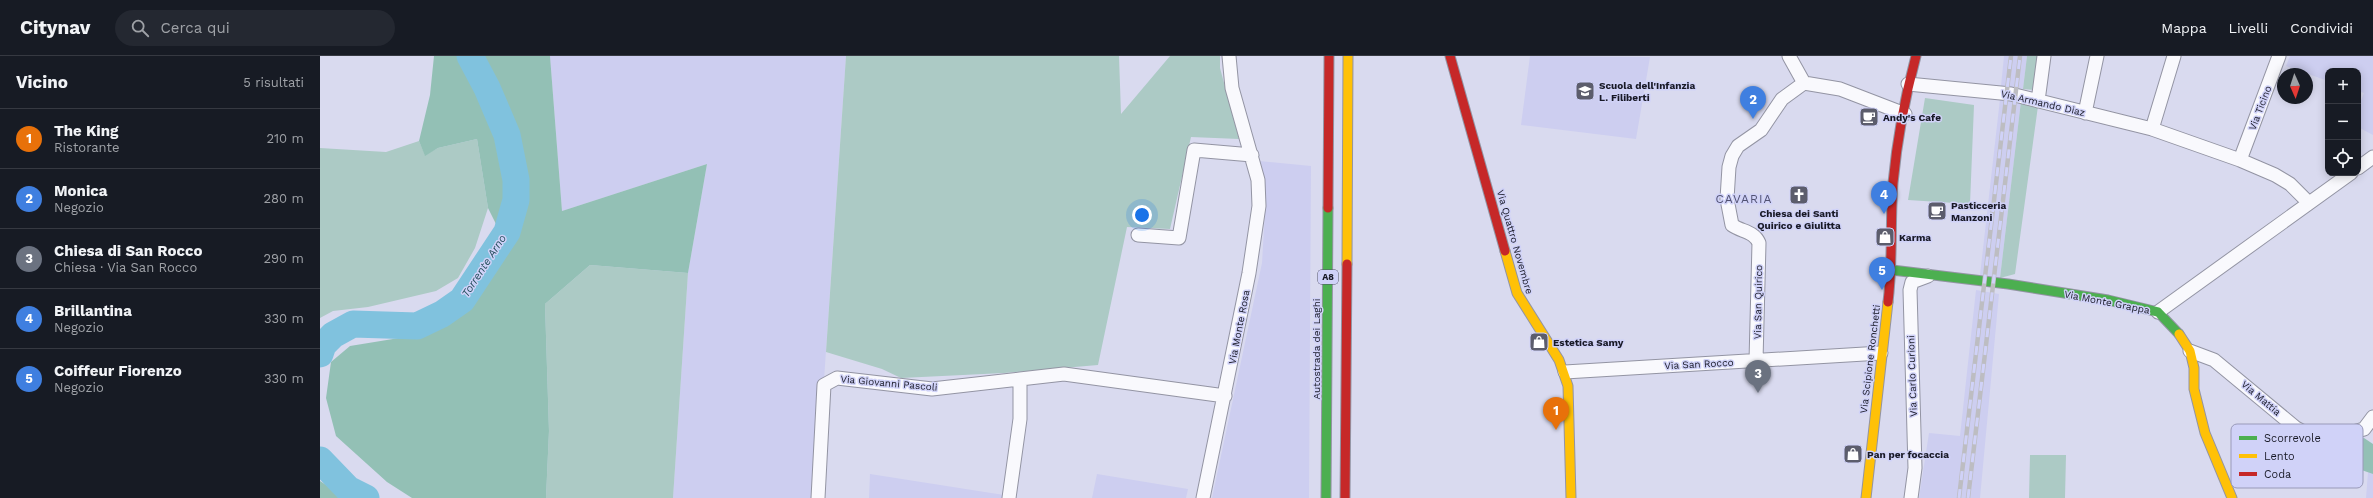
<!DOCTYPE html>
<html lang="it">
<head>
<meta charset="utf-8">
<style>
  :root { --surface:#171b24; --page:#242831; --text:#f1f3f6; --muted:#9ea1a6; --line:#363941; --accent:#aeb0b8 }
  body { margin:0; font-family:"Work Sans",sans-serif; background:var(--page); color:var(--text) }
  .controls { position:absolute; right:12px; top:12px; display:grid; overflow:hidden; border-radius:8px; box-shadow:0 2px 10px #0003 }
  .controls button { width:36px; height:36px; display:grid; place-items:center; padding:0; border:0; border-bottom:1px solid var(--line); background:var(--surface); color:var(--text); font:20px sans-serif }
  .compass { position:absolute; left:1957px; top:12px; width:36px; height:36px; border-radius:50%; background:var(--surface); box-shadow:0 2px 10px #0003; rotate:177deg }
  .you { position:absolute; left:822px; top:159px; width:14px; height:14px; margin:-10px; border:3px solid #fff; border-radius:50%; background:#1a73e8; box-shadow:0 0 0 6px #1a73e833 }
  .badge { display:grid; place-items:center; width:26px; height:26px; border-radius:50%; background:var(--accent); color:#fff; font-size:13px; font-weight:700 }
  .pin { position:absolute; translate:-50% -33px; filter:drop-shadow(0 1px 2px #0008) }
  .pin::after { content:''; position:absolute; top:21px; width:14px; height:12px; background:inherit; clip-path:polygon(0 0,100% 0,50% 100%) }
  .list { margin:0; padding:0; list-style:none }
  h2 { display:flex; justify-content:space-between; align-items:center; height:52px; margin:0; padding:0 16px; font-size:17px }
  h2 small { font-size:13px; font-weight:400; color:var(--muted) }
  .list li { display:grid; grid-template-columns:26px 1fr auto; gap:12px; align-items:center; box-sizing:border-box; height:60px; padding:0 16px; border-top:1px solid var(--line) }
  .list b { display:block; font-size:15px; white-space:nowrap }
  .list p { margin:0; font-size:13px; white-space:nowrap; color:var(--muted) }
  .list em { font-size:13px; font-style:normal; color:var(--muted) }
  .icon { flex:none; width:22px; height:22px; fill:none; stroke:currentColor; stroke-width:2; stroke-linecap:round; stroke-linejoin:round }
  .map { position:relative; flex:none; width:2053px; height:442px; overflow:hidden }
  header { display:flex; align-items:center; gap:24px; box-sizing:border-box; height:56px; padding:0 20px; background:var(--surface); border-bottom:1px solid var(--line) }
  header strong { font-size:19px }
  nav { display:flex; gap:22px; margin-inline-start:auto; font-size:14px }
  .search { width:280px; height:36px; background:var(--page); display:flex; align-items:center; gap:10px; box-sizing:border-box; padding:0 14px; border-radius:22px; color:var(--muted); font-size:15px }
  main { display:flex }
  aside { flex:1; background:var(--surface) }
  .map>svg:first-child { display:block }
</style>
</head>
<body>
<header>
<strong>Citynav</strong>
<div class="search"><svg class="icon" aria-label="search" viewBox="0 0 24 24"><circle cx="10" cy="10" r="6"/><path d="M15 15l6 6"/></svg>Cerca qui</div>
<nav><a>Mappa</a><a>Livelli</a><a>Condividi</a></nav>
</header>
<main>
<aside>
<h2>Vicino<small>5 risultati</small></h2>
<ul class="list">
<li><span class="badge" style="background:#e8710a">1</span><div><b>The King</b><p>Ristorante</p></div><em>210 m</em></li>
<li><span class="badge" style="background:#3f7fe0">2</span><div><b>Monica</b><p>Negozio</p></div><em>280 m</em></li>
<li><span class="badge" style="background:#6b7280">3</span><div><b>Chiesa di San Rocco</b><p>Chiesa · Via San Rocco</p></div><em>290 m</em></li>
<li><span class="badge" style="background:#3f7fe0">4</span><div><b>Brillantina</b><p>Negozio</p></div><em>330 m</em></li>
<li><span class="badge" style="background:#3f7fe0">5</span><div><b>Coiffeur Fiorenzo</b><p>Negozio</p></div><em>330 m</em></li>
</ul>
</aside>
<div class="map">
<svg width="2053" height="442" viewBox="0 0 2053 442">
  <rect width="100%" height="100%" fill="#d9daef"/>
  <path fill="#cdcef0" d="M230,0H526L496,442H353L368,217L387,108L242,155Z
    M1210,0L1330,1L1316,83L1201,69Z
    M1684,0H1707L1703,33L1681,30Z
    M1970,0H2053V79L2038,71V52L2044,37L2038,35V15H2008V25L1966,10Z
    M1680,43L1701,45L1680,222L1660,219Z
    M939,105L991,110L989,442H892L942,207L946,139Z
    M1656,234L1679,238L1660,442H1599L1609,377L1640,380Z
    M2048,416L2053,418V442H2046Z
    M550,418L684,439L683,442H549Z
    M777,418L868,433L866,442H772Z"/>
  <path fill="#accac5" d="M526,0H799L801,58L850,0H900V12L919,83L871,81L850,173L807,171L778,309L684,317L581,322L562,313L506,296Z
    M1707,0H1719L1714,34L1703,33Z
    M1605,42L1654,49L1650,148L1588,144Z
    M1701,45L1718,50L1695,218L1680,222Z
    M157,83L168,152L155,192L138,222L116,235L48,251L13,255L0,262V92L66,96L99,85L105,99L118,92Z
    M270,209L368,217L353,442H226L229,375L225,248Z
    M1710,399H1746L1745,442H1709Z"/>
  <path fill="#93c0b5" d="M114,0H230L242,155L387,108L368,217L270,209L225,248L229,375L226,442H92L67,426L16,380L6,342L11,306L30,290L79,282L118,272L155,242L188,192L168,152L157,83L118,92L105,100L99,85L110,39Z
    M2044,382L2053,388V418C2032,411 2011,402 1996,385L2027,387Z
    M0,425L26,442H0Z"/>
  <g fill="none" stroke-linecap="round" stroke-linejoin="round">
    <path stroke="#80c2de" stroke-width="27" d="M0,298L3,289L13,279L33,268L97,270L122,258L142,244L187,176L196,144V124L187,79L167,32L150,0
      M0,404L28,433L46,442"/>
    <defs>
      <path id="street" d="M1469,0L1484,27L1520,33L1585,58
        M1588,28L1691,38L1832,73L1920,104L1955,119L1970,128L1989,147
        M1718,45L1724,0
        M1765,57L1777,0
        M1832,73L1854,0
        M1920,104L1959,0
        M2038,112L2053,101
        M818,179L859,182L874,94L932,99
        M1838,256L2031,117
        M1870,295L1894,304L1976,372L2001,385L2044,373L2053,361
        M1436,305L1439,187C1434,175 1422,176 1412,169L1407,143L1409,111L1412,100L1418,90L1441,74L1462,43L1484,27
        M1245,316L1561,297
        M498,442L504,329L517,322L612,333L700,323
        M689,442L700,363V323L744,318L905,340
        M883,442L929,217L939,150L938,124L912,32L909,0
        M1591,442L1595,412L1590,234L1592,226L1608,220"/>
      <path id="fast" d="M1572,214L1688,228L1788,244L1838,256L1859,278
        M1006,442L1008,152"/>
      <path id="slow" d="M1185,195L1197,237L1239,304L1248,330L1251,442
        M1027,208L1028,0
        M1859,278L1870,295L1874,312V333L1885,377L1912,442
        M1546,442L1568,246"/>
      <path id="jam" d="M1130,0L1185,195
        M1008,152L1009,0
        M1568,246C1573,206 1570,167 1573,127C1577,84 1585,41 1596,0
        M1025,442L1027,208"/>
    </defs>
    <use href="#street" stroke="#9394a3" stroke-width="15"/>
    <use href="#fast" stroke="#9394a3" stroke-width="11"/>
    <use href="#slow" stroke="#9394a3" stroke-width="11"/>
    <use href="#jam" stroke="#9394a3" stroke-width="11"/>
    <use href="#street" stroke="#f9f9fd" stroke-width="13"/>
    <use href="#fast" stroke="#4caf50" stroke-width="9"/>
    <use href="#slow" stroke="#ffc107" stroke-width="9"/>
    <use href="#jam" stroke="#c62828" stroke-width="9"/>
    <defs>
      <path id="rail" d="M1639,442L1691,0
        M1648,442L1700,0"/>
    </defs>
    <use href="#rail" stroke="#bdbdc2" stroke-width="4.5"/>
    <use href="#rail" stroke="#d0d2f8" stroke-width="3" stroke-dasharray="9" stroke-linecap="butt"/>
  </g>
  <defs>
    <symbol id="school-square" viewBox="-11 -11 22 22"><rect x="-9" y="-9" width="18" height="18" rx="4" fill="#5c5d6c" stroke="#d0d2f8"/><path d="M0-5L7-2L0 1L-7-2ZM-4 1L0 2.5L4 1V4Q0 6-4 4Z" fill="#fff"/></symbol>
    <symbol id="cafe-square" viewBox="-11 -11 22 22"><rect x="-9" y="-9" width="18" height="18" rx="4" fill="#5c5d6c" stroke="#d0d2f8"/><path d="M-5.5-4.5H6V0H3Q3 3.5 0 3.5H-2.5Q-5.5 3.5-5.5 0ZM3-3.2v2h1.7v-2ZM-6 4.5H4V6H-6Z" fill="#fff"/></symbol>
    <symbol id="church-square" viewBox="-11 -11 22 22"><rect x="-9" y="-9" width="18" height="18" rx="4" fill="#5c5d6c" stroke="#d0d2f8"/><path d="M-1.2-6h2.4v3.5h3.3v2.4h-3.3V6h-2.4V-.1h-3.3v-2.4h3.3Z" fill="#fff"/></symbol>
    <symbol id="shop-square" viewBox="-11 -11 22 22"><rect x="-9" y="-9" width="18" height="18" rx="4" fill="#5c5d6c" stroke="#d0d2f8"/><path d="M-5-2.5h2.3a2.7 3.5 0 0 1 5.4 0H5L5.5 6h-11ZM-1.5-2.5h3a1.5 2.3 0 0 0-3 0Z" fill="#fff"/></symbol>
  </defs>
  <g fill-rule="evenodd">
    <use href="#school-square" x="1254" y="24" width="22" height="22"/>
    <use href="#cafe-square" x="1538" y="50" width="22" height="22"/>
    <use href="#church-square" x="1468" y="128" width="22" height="22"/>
    <use href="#cafe-square" x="1606" y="144" width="22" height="22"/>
    <use href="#shop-square" x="1554" y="170" width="22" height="22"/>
    <use href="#shop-square" x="1208" y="275" width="22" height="22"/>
    <use href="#shop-square" x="1522" y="387" width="22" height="22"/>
  </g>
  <g text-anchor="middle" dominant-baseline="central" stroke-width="3" stroke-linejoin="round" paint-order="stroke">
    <rect fill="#d0d2f8" stroke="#4f5065" stroke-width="1" x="998" y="214" width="20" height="14" rx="3"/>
    <g font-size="9" font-weight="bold" fill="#181926">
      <text x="1008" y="221">A8</text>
    </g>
    <g font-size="10" font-weight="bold" fill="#181926" stroke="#d0d2f8" text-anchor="start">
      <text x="1279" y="29">Scuola dell'Infanzia<tspan x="1279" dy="12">L. Filiberti</tspan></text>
      <text x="1563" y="61">Andy's Cafe</text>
      <text x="1631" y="149">Pasticceria<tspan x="1631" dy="12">Manzoni</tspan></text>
      <text x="1479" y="157" text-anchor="middle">Chiesa dei Santi<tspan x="1479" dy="12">Quirico e Giulitta</tspan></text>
      <text x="1579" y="181">Karma</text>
      <text x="1233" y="286">Estetica Samy</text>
      <text x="1547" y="398">Pan per focaccia</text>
    </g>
    <g font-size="10" fill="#181926" stroke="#d0d2f8">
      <text transform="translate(1723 47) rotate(13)">Via Armando Diaz</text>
      <text transform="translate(1940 52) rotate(-69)">Via Ticino</text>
      <text transform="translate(1195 186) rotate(74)">Via Quattro Novembre</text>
      <text transform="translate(1438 246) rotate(-89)">Via San Quirico</text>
      <text transform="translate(1787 246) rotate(11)">Via Monte Grappa</text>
      <text transform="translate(919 271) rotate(-79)">Via Monte Rosa</text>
      <text transform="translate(996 293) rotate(-90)">Autostrada dei Laghi</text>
      <text transform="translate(1550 303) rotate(-83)">Via Scipione Ronchetti</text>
      <text transform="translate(1379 308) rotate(-3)">Via San Rocco</text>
      <text transform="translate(1592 320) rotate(-92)">Via Carlo Curioni</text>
      <text transform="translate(569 327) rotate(5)">Via Giovanni Pascoli</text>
      <text transform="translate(1941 342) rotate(40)">Via Mattia</text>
    </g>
    <g font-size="11" font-style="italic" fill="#264f5d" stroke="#d0d2f8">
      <text transform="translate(164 210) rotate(-57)">Torrente Arno</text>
    </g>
    <g font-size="12" letter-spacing="1" fill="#515272" stroke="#d0d2f8">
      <text x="1424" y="143">CAVARIA</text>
    </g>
  </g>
  <rect x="1911" y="368" width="132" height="64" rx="6" fill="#d0d2f8" stroke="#999ab9" stroke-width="1"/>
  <rect x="1919" y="380" width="18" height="4" fill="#4caf50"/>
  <rect x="1919" y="398" width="18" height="4" fill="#ffc107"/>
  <rect x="1919" y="416" width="18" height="4" fill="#c62828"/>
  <g font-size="11" fill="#181926">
    <text x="1944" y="386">Scorrevole</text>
    <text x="1944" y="404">Lento</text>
    <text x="1944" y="422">Coda</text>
  </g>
</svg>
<div class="controls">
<button>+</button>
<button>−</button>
<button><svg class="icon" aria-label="locate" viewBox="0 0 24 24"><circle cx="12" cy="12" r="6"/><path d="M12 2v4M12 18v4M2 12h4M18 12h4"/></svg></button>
</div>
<svg class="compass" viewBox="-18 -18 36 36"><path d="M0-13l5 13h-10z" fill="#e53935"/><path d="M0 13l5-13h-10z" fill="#9ea1a6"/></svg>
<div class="you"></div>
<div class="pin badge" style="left:1236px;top:374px;background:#e8710a">1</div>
<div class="pin badge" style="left:1433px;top:63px;background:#3f7fe0">2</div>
<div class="pin badge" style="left:1438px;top:337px;background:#6b7280">3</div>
<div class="pin badge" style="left:1564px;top:158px;background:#3f7fe0">4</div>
<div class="pin badge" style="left:1562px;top:234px;background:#3f7fe0">5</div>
</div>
</main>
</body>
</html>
